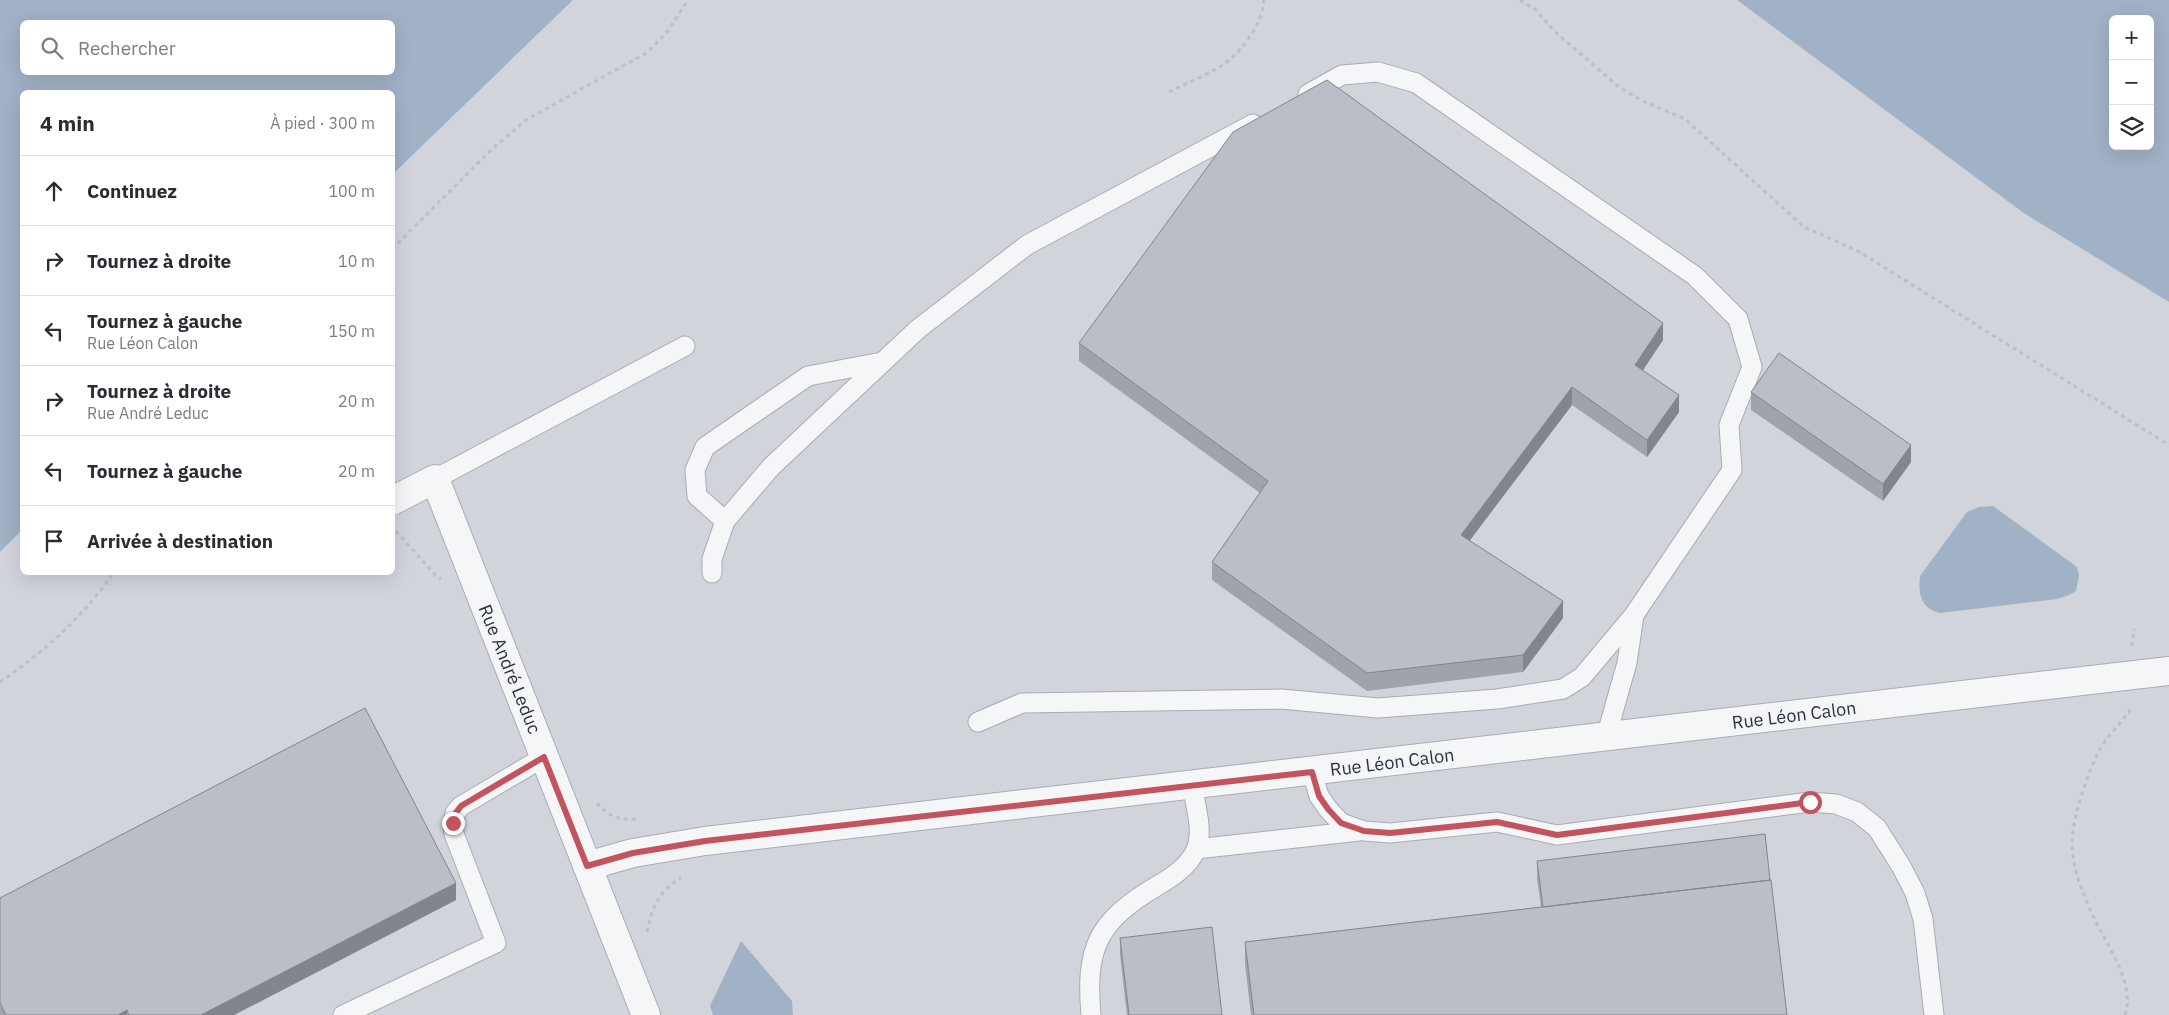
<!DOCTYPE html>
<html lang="fr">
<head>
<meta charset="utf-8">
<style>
  :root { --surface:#fff; --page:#f7f7f7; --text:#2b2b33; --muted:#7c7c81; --line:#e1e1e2 }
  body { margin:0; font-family:"IBM Plex Sans",sans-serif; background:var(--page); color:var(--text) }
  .controls { position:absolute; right:15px; top:15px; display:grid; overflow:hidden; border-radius:8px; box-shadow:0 5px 20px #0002 }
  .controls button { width:45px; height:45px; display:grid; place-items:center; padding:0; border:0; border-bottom:1px solid var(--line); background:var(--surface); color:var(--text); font:25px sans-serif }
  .stop { position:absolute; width:15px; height:15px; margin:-11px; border:4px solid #c3535e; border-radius:50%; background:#fff }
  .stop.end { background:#c3535e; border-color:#fff; box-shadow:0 1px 5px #0008 }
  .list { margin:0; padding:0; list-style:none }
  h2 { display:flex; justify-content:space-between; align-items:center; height:65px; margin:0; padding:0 20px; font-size:21px }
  h2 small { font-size:16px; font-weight:400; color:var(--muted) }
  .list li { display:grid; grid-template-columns:32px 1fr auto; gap:15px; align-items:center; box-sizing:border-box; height:70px; padding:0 20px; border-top:1px solid var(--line) }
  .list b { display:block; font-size:19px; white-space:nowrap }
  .list p { margin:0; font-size:16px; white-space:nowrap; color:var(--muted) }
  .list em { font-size:16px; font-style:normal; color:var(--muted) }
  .icon { flex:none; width:28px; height:28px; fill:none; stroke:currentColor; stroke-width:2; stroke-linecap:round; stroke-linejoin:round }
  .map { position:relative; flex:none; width:2169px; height:1015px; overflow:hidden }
  .search { position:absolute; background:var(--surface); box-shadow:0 5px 20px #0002; left:20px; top:20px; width:375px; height:55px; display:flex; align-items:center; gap:12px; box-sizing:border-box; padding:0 18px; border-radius:8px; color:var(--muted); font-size:19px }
  .panel { position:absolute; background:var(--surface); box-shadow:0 5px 20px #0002; left:20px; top:90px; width:375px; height:485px; border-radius:8px }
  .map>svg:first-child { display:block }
</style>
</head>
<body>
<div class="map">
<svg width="2169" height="1015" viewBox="0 0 2169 1015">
  <rect width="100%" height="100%" fill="#e3e5ea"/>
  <path fill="#d1d4db" d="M573,0H1737L2025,214L2169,302V1015H0V552L22,530V572H392L393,174Z"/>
  <path fill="#a1b1c6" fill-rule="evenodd" d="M0,0H573L393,174L392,92H22V530L0,552ZM392,22V72H22V22Z
    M1737,0H2169V302L2025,214ZM2113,19H2150V146H2113Z
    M1993,506L2077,567L2079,575L2076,591L2069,595L2057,599L1940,613C1921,609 1918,594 1920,576L1967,512L1979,507Z
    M741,941L792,1001L793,1015H713L710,1006Z"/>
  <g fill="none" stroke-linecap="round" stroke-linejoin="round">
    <defs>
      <path id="lane" d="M435,479L685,346
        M725,521L697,496L695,470L705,447L808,376L882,362
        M712,573V559L725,521L771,467L918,329L1027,245L1253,124
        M978,722L1022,703L1281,699L1378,708L1497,699L1563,689L1582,677L1634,615L1732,470L1729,425L1752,367L1738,319L1695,276L1416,83L1378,72L1342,75L1308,94
        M1606,737L1627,663L1634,615
        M1312,772L1319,796L1328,809L1341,823L1364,831L1390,833L1497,822L1557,835L1810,802L1836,804L1857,812L1877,828L1901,866L1915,893L1923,919L1934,1015
        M1196,849L1359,831
        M343,1015L496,943L454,834L453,823L455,813L461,806L544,757
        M1091,1015C1085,947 1098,921 1157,886C1172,877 1188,867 1196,850C1204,831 1195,804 1192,785"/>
      <path id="street" d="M392,501L435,479L646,1015
        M587,866L633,853L705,841L2169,671"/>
    </defs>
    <use href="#lane" stroke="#a8acb4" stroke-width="21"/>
    <use href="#street" stroke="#a8acb4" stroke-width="30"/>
    <path stroke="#bdbfc4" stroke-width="3" stroke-dasharray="4 4" stroke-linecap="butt" d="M1520,0L1536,10L1554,31L1619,87L1643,101L1685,119L1804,227L1858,251L2169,445
      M1169,92C1185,84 1202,77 1218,68C1240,55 1262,26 1264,0
      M392,249L493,148L526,120L648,52L667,32L688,0
      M396,531L437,577L441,579
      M2132,646L2134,629
      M0,682C43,653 85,615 114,572
      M597,803C608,816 620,821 637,819
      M647,932C652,908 658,891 681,878
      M2125,1015C2136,986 2107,945 2095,920C2082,893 2069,862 2073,832C2075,811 2090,765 2102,746C2111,732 2123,721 2132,707"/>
    <use href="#lane" stroke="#f5f6f8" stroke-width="19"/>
    <use href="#street" stroke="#f5f6f8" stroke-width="28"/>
  </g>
  <path fill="#a0a3aa" d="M1663,340L1643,370L1679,412L1647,457L1572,405L1470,540L1563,618L1523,672L1367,691L1212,580V562L1260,493L1079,361V343Z
    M1751,392L1911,462L1883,501L1751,410Z
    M1537,861L1787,1015H1251L1245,964V942L1541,907L1537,878Z
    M0,898L456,900L234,1015H0Z
    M1120,938L1222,1015H1127L1120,955Z"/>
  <path fill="#82858b" d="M1663,323V340L1635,382V365Z
    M1572,387V405L1461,552V535Z
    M1679,395V412L1647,457V440Z
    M1911,445V462L1883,501V484Z
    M1563,601V618L1523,672V655Z
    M456,883V900L234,1015H201Z
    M127,1010V1015H118Z"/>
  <path fill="#babec6" stroke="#82858b" d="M1327,80L1663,323L1635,365L1679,395L1647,440L1572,387L1461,535L1563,601L1523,655L1367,673L1212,562L1268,481L1079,343L1233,132Z
    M1779,353L1911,445L1883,484L1751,392Z
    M365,708L456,883L201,1015H129L127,1010L118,1015H6L0,1003V898Z
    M1765,834L1770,880L1543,907L1537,861Z
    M1771,880L1787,1015H1254L1245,942Z
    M1212,927L1222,1015H1129L1120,938Z"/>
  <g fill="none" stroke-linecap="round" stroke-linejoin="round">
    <path stroke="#c3535e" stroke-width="6" d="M453,823L455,814L461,806L544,757L587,866L633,853L705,841L1312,772L1319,796L1328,809L1341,823L1364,831L1390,833L1497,822L1557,835L1810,802"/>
  </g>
  <g text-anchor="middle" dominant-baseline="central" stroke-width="4.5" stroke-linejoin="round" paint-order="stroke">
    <g font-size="18" fill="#2c3240" stroke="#f2f4f7">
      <text transform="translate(510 669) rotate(68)">Rue André Leduc</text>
      <text transform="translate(1794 715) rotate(-7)">Rue Léon Calon</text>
      <text transform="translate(1392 762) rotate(-7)">Rue Léon Calon</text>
    </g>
  </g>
</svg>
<div class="controls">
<button>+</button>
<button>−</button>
<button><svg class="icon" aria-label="layers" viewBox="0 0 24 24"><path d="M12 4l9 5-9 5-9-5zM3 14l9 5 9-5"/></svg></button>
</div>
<div class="stop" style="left:1810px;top:802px"></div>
<div class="stop end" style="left:453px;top:823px"></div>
<div class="search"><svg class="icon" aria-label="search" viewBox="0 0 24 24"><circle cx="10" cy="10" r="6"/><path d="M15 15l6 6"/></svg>Rechercher</div>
<section class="panel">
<h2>4 min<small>À pied · 300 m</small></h2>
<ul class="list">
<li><svg class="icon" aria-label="ahead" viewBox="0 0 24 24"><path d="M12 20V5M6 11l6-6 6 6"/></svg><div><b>Continuez</b></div><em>100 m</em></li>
<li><svg class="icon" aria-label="right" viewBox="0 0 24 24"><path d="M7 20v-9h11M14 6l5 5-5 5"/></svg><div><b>Tournez à droite</b></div><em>10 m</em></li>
<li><svg class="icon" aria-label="left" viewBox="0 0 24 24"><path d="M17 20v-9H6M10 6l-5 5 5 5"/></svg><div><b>Tournez à gauche</b><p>Rue Léon Calon</p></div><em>150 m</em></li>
<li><svg class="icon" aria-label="right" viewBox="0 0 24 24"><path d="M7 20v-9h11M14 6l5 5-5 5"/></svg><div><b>Tournez à droite</b><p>Rue André Leduc</p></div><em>20 m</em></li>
<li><svg class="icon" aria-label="left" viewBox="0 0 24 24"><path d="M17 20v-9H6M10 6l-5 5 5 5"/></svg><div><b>Tournez à gauche</b></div><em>20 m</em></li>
<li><svg class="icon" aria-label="arrive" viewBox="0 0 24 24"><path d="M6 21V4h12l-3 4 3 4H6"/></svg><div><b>Arrivée à destination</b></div></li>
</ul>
</section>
</div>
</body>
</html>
